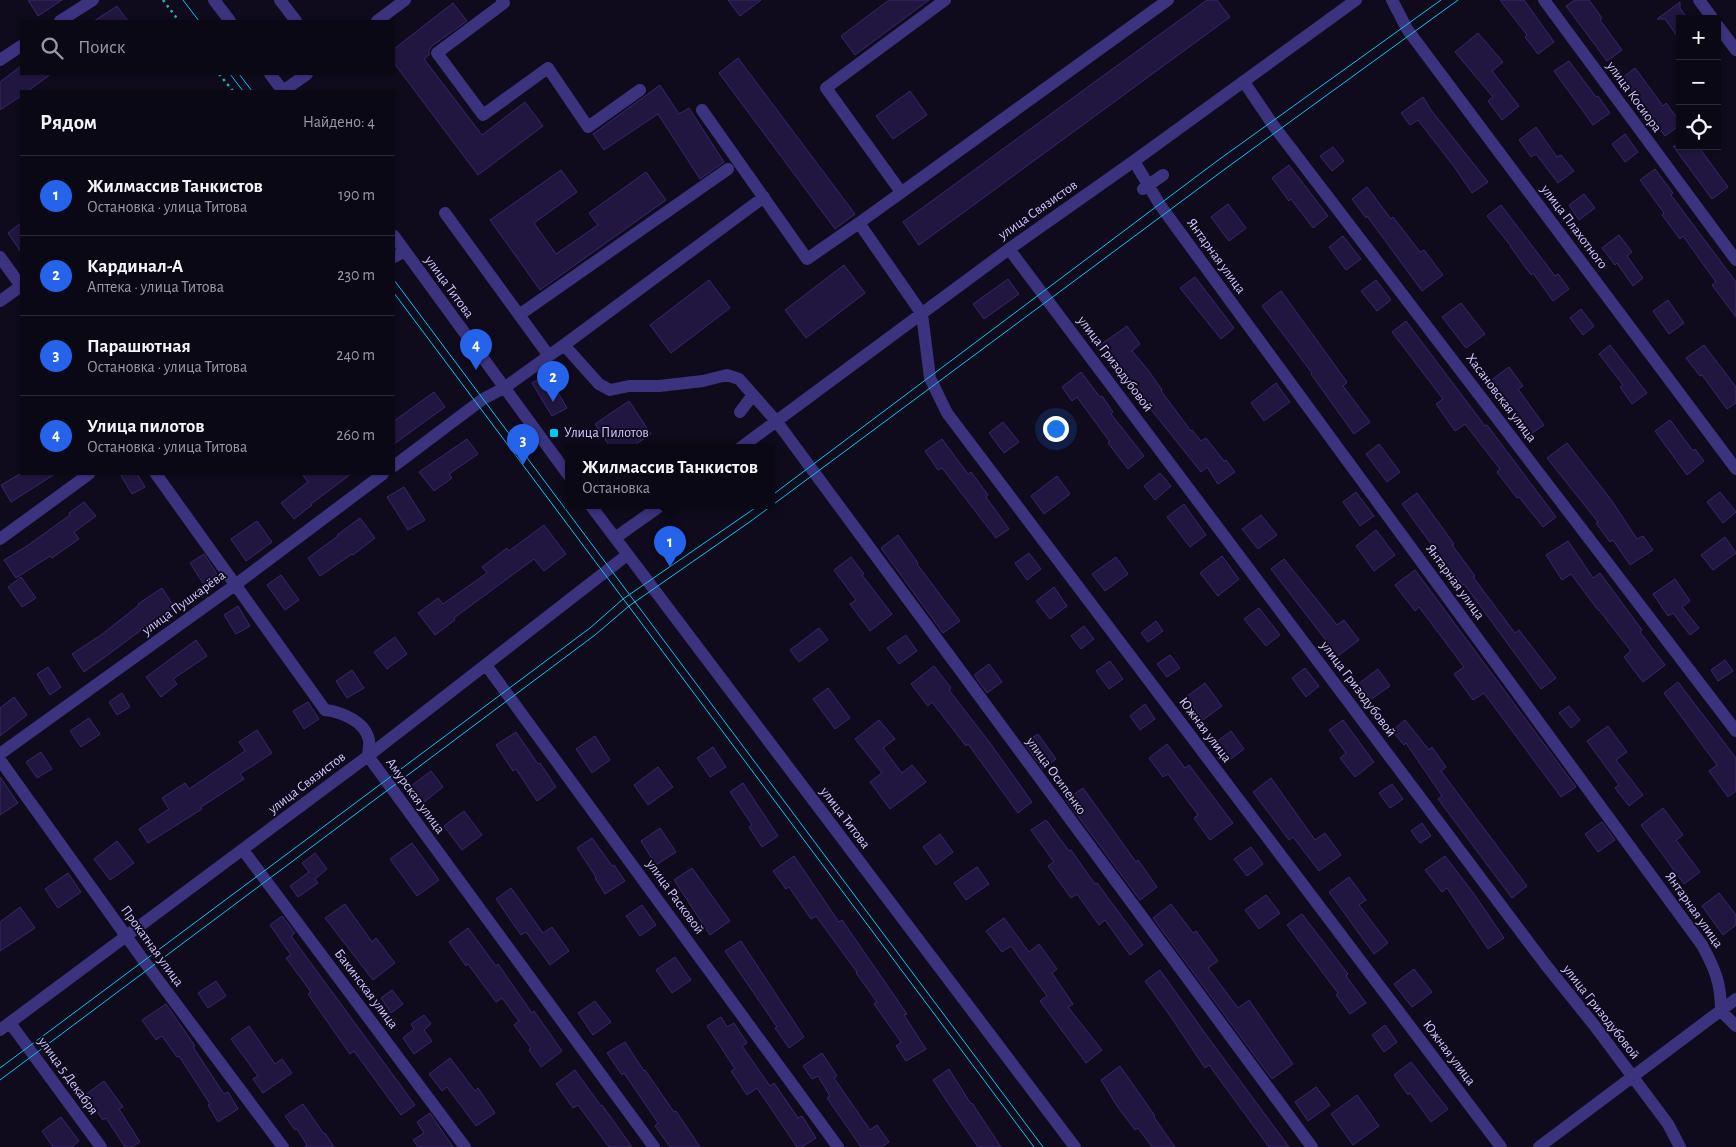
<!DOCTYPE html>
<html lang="ru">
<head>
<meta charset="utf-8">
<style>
  :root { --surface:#0b0816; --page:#191623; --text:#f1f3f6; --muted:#9a9aa1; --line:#2b2935; --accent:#2563eb }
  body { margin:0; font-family:"Alegreya Sans",sans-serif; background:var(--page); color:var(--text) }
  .controls { position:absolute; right:15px; top:15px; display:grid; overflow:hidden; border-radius:0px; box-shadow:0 1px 4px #0004 }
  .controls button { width:45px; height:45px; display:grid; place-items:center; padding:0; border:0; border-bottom:1px solid var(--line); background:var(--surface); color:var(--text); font:25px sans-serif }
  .you { position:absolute; left:1055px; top:428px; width:18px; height:18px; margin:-12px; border:4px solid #fff; border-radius:50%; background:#1a73e8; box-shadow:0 0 0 8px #1a73e833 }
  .badge { display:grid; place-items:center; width:32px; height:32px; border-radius:50%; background:var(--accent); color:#fff; font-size:16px; font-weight:700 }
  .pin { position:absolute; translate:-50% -41px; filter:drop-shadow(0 1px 2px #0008) }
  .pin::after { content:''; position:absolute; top:26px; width:18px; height:15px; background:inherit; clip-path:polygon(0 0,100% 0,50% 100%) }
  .popup { position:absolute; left:565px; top:444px; width:210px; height:65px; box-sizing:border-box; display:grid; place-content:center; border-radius:0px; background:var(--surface); filter:drop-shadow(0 1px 4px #0005); font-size:16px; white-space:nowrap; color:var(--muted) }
  .popup b { font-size:19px; color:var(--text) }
  .popup::after { content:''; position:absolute; left:50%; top:100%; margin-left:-10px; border:10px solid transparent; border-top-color:var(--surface) }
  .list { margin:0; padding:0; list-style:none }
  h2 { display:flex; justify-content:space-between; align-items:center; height:65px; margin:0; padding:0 20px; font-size:21px }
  h2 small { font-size:16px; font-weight:400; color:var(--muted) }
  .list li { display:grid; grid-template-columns:32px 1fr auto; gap:15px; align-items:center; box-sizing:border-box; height:80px; padding:0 20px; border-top:1px solid var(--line) }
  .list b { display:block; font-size:19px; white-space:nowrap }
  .list p { margin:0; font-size:16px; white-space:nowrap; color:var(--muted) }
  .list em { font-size:16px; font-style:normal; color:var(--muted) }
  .icon { flex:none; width:28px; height:28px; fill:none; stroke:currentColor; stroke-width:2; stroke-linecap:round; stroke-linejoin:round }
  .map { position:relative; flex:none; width:1736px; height:1147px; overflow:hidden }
  .search { position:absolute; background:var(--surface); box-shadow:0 1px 4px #0004; left:20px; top:20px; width:375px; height:55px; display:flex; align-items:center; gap:12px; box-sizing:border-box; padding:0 18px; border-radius:0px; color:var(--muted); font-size:19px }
  .panel { position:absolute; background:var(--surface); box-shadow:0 1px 4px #0004; left:20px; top:90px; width:375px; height:385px; border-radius:0px }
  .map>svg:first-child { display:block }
</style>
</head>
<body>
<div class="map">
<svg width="1736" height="1147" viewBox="0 0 1736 1147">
  <rect width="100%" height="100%" fill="#0f0b1d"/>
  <path fill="#21163f" stroke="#3a276c" d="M28,0H62L38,16Z
    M728,0H761L740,16Z
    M889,0H929L855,55L841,36Z
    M1207,0H1217L1230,17L919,245L903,222Z
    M1500,0H1524L1554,42L1538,54L1525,37L1527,35Z
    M1575,0H1589L1602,18L1600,20L1622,50L1607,61L1566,6Z
    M1680,2V8L1688,19H1680V40L1665,19H1657Z
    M453,3L467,21L432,46L429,50V55L424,59L482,135L525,102L543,126L478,175L394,63V49Z
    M117,6L128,21H94Z
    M1478,33L1503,62L1492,71L1519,106L1502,120L1488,101L1493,97L1455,52Z
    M738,58L855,214L835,229L719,73Z
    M1569,61L1596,97L1598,96L1610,113L1593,125L1554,71Z
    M21,66V74H51L28,91H21V96L0,110V82Z
    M1635,68L1663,106L1666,103L1680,122V125L1665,136L1622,78Z
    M660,85L679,114L689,108L724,162L700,179L658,114L604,150L593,134Z
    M910,91L927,115L893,139L876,116Z
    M1423,97L1431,110L1488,182L1472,193L1455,168L1418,120L1410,125L1401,113Z
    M1536,127L1557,157L1561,155L1574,171L1558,183L1536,154L1531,157L1519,140Z
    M1625,134L1638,152L1625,162L1612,144Z
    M1673,146H1698L1728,187L1712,199Z
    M1333,147L1344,161L1332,171L1320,156Z
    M1289,165L1328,216L1313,228L1291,199L1289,201L1272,178Z
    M1655,169L1673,193L1671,195L1736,282V317L1712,285L1716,282L1683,236L1680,239L1662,215L1664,213L1640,180Z
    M561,170L577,192L534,223L556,254L598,225L589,213L646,172L666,200L540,290L490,220Z
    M1367,187L1391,219L1393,217L1420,252L1424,250L1443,275L1422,291L1367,216L1366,218L1352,199Z
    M1584,194L1595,208L1579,220L1569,205Z
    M1228,204L1246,228L1229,241L1211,217Z
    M1501,205L1555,276L1558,274L1569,289L1553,301L1533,273L1531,275L1510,246H1511L1487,216Z
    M21,223V252L8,233Z
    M1619,235L1632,252L1627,256L1643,278L1633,286L1617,263L1615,265L1602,248Z
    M1343,236L1361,259L1346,270L1329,247Z
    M844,265L865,293L806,338L785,310Z
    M1195,277L1234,328L1221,339L1180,288Z
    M1008,279L1019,294L984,319L973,304Z
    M709,280L730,308L671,353L650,325Z
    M1376,280L1391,300L1377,311L1361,291Z
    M1281,291L1347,382L1343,386L1370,422L1354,434L1311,374L1312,373L1262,306Z
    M1668,300L1684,323L1669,334L1653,311Z
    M1461,303L1485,334L1466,348L1442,317Z
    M1581,309L1594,326L1583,335L1570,318Z
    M1406,321L1485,426L1487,425L1556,517L1543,527L1519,497L1517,498L1497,472L1500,469L1465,424L1455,431L1436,404L1443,399L1392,332Z
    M1127,326L1140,344L1132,351L1148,370L1162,390L1161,391L1191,431L1192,430L1201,441L1206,438L1224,461L1226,460L1235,472L1218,484L1207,467L1201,472L1145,402L1124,371L1122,373L1100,345Z
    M1610,345L1647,393L1632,404L1620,387L1623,385L1599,354Z
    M1704,345L1736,387V403L1727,409L1702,375L1700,376L1686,358Z
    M1509,367L1523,386L1518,389L1544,425L1531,434L1506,399L1504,400L1490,381Z
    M1081,372L1100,397L1102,396L1113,412L1111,414L1144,456L1128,469L1108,443L1110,442L1077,397L1072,401L1062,387Z
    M547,374L567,408L552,416L532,383Z
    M1276,383L1290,402L1264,421L1251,403Z
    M434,392L445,407L394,444V421Z
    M629,401L651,434L630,448H611L595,424Z
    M1670,420L1693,451L1695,449L1704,461L1687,475L1655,431Z
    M1003,422L1019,442L1004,453L989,433Z
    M467,439L478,454L449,474L452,478L434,491L419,472Z
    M942,439L968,474L971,472L988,495L986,497L1009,529L996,538L942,468L938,470L925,451Z
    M1567,443L1612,501L1637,539L1643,536L1653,550L1630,565L1613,540L1610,542L1596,523L1598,522L1547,458Z
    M1379,444L1400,472L1387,482L1366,454Z
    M1160,473L1171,486L1155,500L1144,486Z
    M20,474H55L11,502L1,485Z
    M120,474H137L145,487L132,494Z
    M302,474H351L311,504L312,505L294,519L281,503L308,482Z
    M1057,476L1070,494L1044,514L1031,496Z
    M404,487L425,520L408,530L387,497Z
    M1356,492L1374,516L1360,526L1343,502Z
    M1720,492L1736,512L1723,523L1707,502Z
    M1417,493L1454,544L1452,545L1475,576L1473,577L1515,633L1519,630L1556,678L1541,689L1464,584L1463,585L1439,555L1402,504Z
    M84,502L96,516L74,532L79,539L52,558L50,556L16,578L4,560L27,546L70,515L69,513Z
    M1184,504L1206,535L1190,547L1167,517Z
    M1261,515L1277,535L1258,549L1242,529Z
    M360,518L375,538L353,555L352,554L320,576L308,558L338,536L337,535Z
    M257,521L272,542L246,561L231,539Z
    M544,525L566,554L544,571L534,559L454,618L455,620L435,635L418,613L438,598L443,604L487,573L482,567L507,548L509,551Z
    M1376,530L1395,555L1374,571L1356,546Z
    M898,535L918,563L917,564L960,621L943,633L881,548Z
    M1725,537L1736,553L1713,570L1701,555Z
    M1568,541L1593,578L1600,573L1642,630L1640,632L1665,665L1643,682L1624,657L1631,651L1599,610H1598L1571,574L1562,580L1546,555Z
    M1029,553L1041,569L1027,580L1015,563Z
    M204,554L217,574L203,583L190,563Z
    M1222,556L1239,579L1218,596L1200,573Z
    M851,557L864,574L862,575L892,614L870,631L850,604L856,600L834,570Z
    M1116,557L1128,574L1105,591L1092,574Z
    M1284,559L1337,625L1344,620L1359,640L1338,656L1271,569Z
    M1415,570L1576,787L1561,797L1484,693L1473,700L1454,674L1464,667L1419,607L1415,611L1395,585Z
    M281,575L299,600L285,610L267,585Z
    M21,577L36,598L22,607L8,587Z
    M1675,579L1690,601L1682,607L1699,628L1690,635L1673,613L1668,616L1653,594Z
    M1054,587L1067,606L1050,619L1036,601Z
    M162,588L174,607L140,629L141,630L109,654L84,672L72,654L101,635L139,605L138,604Z
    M238,606L250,626L236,634L224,615Z
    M1259,608L1280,635L1266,646L1244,619Z
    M1156,621L1163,631L1148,642L1141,633Z
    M1084,626L1094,639L1081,649L1071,636Z
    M819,628L828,640L799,662L790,650Z
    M906,635L917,651L899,664L887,648Z
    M395,637L407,654L387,669L374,652Z
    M196,640L207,656L173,679L177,684L161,697L146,677Z
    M1170,655L1180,668L1167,677L1157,664Z
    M1725,660L1733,671L1718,681L1711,670Z
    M1110,661L1123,679L1109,689L1096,671Z
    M989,664L1002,682L987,693L974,675Z
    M934,666L951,688L949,690L990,743L1032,802L1018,813L968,744L966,746L932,702L928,706L911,684Z
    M48,667L61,687L50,695L37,674Z
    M1305,668L1319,686L1306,697L1292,678Z
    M1378,669L1390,686L1370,700L1358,684Z
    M352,670L364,688L347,698L336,681Z
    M1678,682L1736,758V791L1728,797L1709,771L1717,765L1664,693Z
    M1205,683L1222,706L1203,720L1186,697Z
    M828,688L850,718L835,729L813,699Z
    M122,693L130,707L117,715L109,702Z
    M14,697L27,715L0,736V708Z
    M308,702L319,719L304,729L293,711Z
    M1145,704L1155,719L1140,730L1130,716Z
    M1569,706L1580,720L1571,728L1559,713Z
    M89,718L100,734L81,747L70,731Z
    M879,720L895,739L883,748L902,773L912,765L926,782L890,809L870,782L882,773L855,739Z
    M1343,720L1374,762L1355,777L1340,758L1346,753L1329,730Z
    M1405,720L1429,750L1432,747L1446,767L1441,771L1527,886L1512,898L1438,799L1442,796L1406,743L1404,745L1392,731Z
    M1608,726L1627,752L1616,760L1643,795L1629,806L1615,788L1619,785L1587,741Z
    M257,730L272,753L240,774L244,779L201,807L202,809L148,843L139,829L169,809L162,798L185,783L189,789L245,751L239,742Z
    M1231,731L1244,749L1228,761L1215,743Z
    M516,732L538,764L540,763L556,787L537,801L516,769L513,771L496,745Z
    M1038,734L1056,759L1043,769L1024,743Z
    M595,736L610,760L592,773L576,749Z
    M1167,744L1185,768L1189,765L1233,823L1210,840L1194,818L1198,815L1168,774L1163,777L1149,758Z
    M713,747L726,767L710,777L697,758Z
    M41,752L52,769L37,778L26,762Z
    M658,767L673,787L648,805L634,785Z
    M431,771L443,787L423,803L411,786Z
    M0,777L18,803L0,815Z
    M1271,778L1315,840L1325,833L1341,855L1319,871L1293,837L1289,840L1253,792Z
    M743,783L778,836L762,847L749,827L752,825L730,792Z
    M1392,784L1403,799L1390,808L1379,793Z
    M1083,788L1136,862L1138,860L1157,887L1140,900L1066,800Z
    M1663,808L1683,835L1676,840L1700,872L1684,884L1641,825Z
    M464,811L482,835L462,850L444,826Z
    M1046,820L1069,851L1071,850L1095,884L1097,883L1143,945L1130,955L1105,920L1099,925L1077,894L1071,898L1048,866L1054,862L1031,830Z
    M1602,822L1615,840L1598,852L1585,834Z
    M1422,823L1431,836L1420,843L1411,831Z
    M660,828L676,852L656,865L641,841Z
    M940,834L953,852L936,865L923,847Z
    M592,838L612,866L614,865L625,881L605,894L595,878L596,877L577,848Z
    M117,841L134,863L110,880L94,859Z
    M412,843L439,880L417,896L390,859Z
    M1251,847L1263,864L1247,876L1234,859Z
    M315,853L327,869L315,879L318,883L298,897L290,886L309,872L302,863Z
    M794,856L839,922L842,920L907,1014L904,1015L926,1049L906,1061L896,1046L901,1042L874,1004L877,1002L856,973L857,972L816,916L811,919L789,887L786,889L773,871Z
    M1445,856L1474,894L1504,938L1488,949L1447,888L1442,892L1425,870Z
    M977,867L989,884L966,900L954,883Z
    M692,868L730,921L710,935L674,880Z
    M68,873L81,892L58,908L45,889Z
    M1349,877L1366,900L1359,905L1388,943L1374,954L1329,892Z
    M511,888L543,933L552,927L569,951L550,965L526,932L521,935L496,899Z
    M1719,893L1736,915V925L1723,935L1702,906Z
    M1266,895L1280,913L1259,929L1245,910Z
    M345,904L372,942L376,938L395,963L373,980L325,918Z
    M1171,904L1193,933L1196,931L1218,961L1208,968L1238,1008L1249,1000L1293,1064L1272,1079L1153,918Z
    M642,905L656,925L640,936L626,916Z
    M20,907L35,928L0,951V922Z
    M1302,914L1348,974L1346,976L1366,1003L1350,1014L1336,995L1338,993L1287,925Z
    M282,916L295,933L291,936L415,1105L401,1115L354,1051L350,1054L308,994L311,992L286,958L291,955L270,925Z
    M1004,918L1029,952L1039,944L1057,969L1052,973L1073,1004L1068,1007L1102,1050L1086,1063L1040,1001L1047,996L1011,946L1002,952L986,931Z
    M468,928L496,966L498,964L532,1013L534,1011L562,1051L541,1067L529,1050L531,1048L514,1025L519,1021L502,998L496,1002L468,964L466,966L449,942Z
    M741,941L804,1037L789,1048L775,1028L777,1027L725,951Z
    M675,957L691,980L672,993L656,970Z
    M1414,969L1432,992L1412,1007L1394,984Z
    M1160,970L1207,1036L1289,1147H1269L1209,1065L1205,1068L1171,1017L1145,981Z
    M216,981L226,996L208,1008L198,993Z
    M392,990L403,1004L391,1013L381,998Z
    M595,1001L611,1022L593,1035L578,1013Z
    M166,1004L195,1046L193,1047L224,1094L228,1092L238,1109L218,1122L208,1105L210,1104L179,1056L177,1057L162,1036L156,1040L142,1020Z
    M424,1015L431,1024L424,1030L432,1041L414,1054L403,1038L414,1029L411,1024Z
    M721,1017L727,1027L734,1023L747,1043L742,1046L770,1086L774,1083L798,1118L802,1116L816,1138L802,1147H797L757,1088L747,1095L731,1071L735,1069L707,1026Z
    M1385,1025L1397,1042L1384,1052L1372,1035Z
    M249,1026L275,1064L282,1059L292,1073L263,1093L253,1079L258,1076L231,1039Z
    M625,1042L644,1071L645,1070L674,1112L676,1111L700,1147H670L655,1126L658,1123L624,1073L622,1075L607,1053Z
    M822,1053L837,1076L834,1078L870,1130L877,1125L889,1142L882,1147H861L827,1098L830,1096L818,1076L812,1079L803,1066Z
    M450,1058L475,1091L478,1088L495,1113L476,1126L447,1087L442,1091L429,1074Z
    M1411,1062L1448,1109L1431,1122L1410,1093L1408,1095L1394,1075Z
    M1120,1066L1155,1116L1154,1117L1175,1147H1152L1138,1128L1135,1130L1117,1106L1101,1080Z
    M949,1069L971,1104L972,1103L1001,1147H978L946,1100L933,1080Z
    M575,1070L601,1106L602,1105L632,1147H609L578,1105L573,1108L556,1084Z
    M104,1081L123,1107L119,1109L140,1142L132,1147H125L106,1118L103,1120L85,1095Z
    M1316,1087L1330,1105L1308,1121L1295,1102Z
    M1357,1095L1379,1126L1353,1145L1331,1114Z
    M303,1104L324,1134L325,1133L334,1147H305L307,1145L297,1129L295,1130L285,1116Z
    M430,1113L434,1119L453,1147H418L413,1140L424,1133L417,1122Z
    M61,1117L79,1141L72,1147H53L42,1131Z"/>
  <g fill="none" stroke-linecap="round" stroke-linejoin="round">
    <path stroke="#27b1b3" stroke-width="2.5" stroke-dasharray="2.5 4" stroke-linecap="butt" d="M163,0L179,21
      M219,74L233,91"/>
    <path stroke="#3c337f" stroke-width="12" d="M214,0L230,21
      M280,0L296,21
      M502,0L504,3L437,53L483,115L548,68L588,127L640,90
      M1168,0L859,223L922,314L930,378L947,413L1501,1147
      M1392,0L1407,29L1736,469
      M1544,0L1736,260
      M1699,0L1713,19
      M60,21L93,0
      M377,21L405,0
      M1717,25L1736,50
      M0,60L21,46
      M270,74L283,91
      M1244,82L1273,125L1736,731
      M283,91L307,74
      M702,110L807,259L859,223
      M1134,161L1160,205L1702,945C1715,969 1721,983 1721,1011L1736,1026
      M1143,189L1163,175
      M901,192L826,88L945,0
      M445,213L549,356
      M394,236L569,476
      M1009,249L1545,964L1594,1025L1668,1124L1680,1147
      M0,257L21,286
      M394,257L405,251
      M0,301L21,286
      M519,315L728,169
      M564,345L599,384L610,390L629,386H659L703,381L727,375L739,379L777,422L1312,1147
      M740,412L752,396
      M740,448L1009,249L1134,161L1356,0
      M394,466L483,399L504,388L564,345L764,197
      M156,474L325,710C341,712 365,721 369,740C370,745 368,751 368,756L654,1147
      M591,506L1075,1147
      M615,538L660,506
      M0,539L89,474
      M486,665L838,1147
      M0,754L235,585L383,474
      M0,760L144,961L283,1147
      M243,850L465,1147
      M10,1023L101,1147
      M0,1030L368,756L627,555
      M1539,1147L1736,999"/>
    <path stroke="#00c8f2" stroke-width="1" d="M183,0L199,21
      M230,74L243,91
      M239,74L252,91
      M394,280L1043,1147
      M394,293L1034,1147
      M771,496L1217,161L1441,0
      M0,1068L590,628L623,599L758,506
      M0,1080L595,635L629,606L751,521L1225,169L1458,0"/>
  </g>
  <rect fill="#00c8f2" stroke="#0f0b1d" stroke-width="2" x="549" y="428" width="10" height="10" rx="2.5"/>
  <g text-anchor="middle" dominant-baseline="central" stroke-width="4" stroke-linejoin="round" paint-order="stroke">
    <g font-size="14" fill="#d1c7ff" stroke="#0f0b1d">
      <text transform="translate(1634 97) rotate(54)">улица Косиора</text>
      <text transform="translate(1038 210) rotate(-35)">улица Связистов</text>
      <text transform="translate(1574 227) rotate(53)">улица Плахотного</text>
      <text transform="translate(1216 256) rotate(54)">Янтарная улица</text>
      <text transform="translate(449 287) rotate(54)">улица Титова</text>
      <text transform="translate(1115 364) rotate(53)">улица Гризодубовой</text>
      <text transform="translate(1501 398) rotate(53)">Хасановская улица</text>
      <text transform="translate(1455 582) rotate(54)">Янтарная улица</text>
      <text transform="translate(184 603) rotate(-36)">улица Пушкарёва</text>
      <text transform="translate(1358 689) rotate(53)">улица Гризодубовой</text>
      <text transform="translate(1205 730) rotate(53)">Южная улица</text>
      <text transform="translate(1056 776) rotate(54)">улица Осипенко</text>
      <text transform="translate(307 783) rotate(-37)">улица Связистов</text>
      <text transform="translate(415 796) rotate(54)">Амурская улица</text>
      <text transform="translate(845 818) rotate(53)">улица Титова</text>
      <text transform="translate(675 897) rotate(54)">улица Расковой</text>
      <text transform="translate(1694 910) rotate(55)">Янтарная улица</text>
      <text transform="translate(152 946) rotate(54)">Прокатная улица</text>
      <text transform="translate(366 989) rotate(53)">Бакинская улица</text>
      <text transform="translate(1601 1012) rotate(52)">улица Гризодубовой</text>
      <text transform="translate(1449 1053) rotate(53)">Южная улица</text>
      <text transform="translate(68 1076) rotate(54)">улица 5 Декабря</text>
    </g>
    <g font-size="14" fill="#d1c7ff" stroke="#0f0b1d" text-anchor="start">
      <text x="564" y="433">Улица Пилотов</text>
    </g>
  </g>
</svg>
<div class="controls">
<button>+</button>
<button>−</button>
<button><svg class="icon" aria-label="locate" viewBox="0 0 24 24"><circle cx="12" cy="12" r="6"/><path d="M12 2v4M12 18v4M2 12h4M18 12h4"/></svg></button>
</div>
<div class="you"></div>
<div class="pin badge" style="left:670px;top:567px">1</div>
<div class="popup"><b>Жилмассив Танкистов</b>Остановка</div>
<div class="pin badge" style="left:553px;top:402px">2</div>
<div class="pin badge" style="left:523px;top:465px">3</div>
<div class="pin badge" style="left:476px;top:370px">4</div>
<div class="search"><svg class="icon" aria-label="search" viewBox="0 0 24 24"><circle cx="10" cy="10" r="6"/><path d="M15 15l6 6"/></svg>Поиск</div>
<section class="panel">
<h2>Рядом<small>Найдено: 4</small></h2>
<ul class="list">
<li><span class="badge">1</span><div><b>Жилмассив Танкистов</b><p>Остановка · улица Титова</p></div><em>190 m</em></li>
<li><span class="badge">2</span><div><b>Кардинал-А</b><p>Аптека · улица Титова</p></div><em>230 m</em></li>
<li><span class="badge">3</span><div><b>Парашютная</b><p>Остановка · улица Титова</p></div><em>240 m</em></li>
<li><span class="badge">4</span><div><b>Улица пилотов</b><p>Остановка · улица Титова</p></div><em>260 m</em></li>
</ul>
</section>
</div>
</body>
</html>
